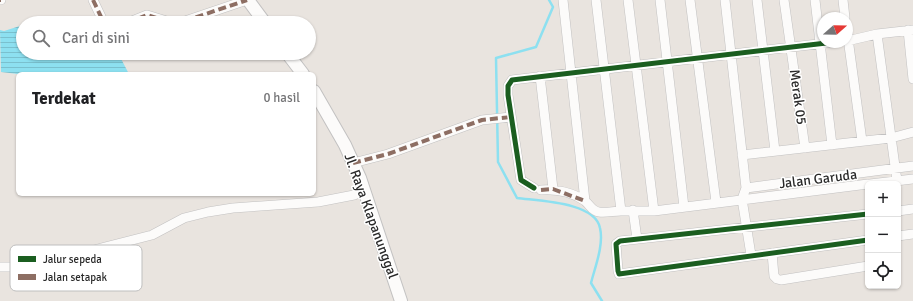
<!DOCTYPE html>
<html lang="id">
<head>
<meta charset="utf-8">
<style>
  :root { --surface:#fff; --page:#f2f2f2; --text:#202124; --muted:#757577; --line:#e0e0e0 }
  body { margin:0; font-family:Signika,sans-serif; background:var(--page); color:var(--text) }
  .controls { position:absolute; right:12px; bottom:12px; display:grid; overflow:hidden; border-radius:6px; box-shadow:0 1px 3px #0004 }
  .controls button { width:36px; height:36px; display:grid; place-items:center; padding:0; border:0; border-bottom:1px solid var(--line); background:var(--surface); color:var(--text); font:20px sans-serif }
  .compass { position:absolute; left:817px; top:12px; width:36px; height:36px; border-radius:50%; background:var(--surface); box-shadow:0 1px 3px #0004; rotate:70deg }
  .list { margin:0; padding:0; list-style:none }
  h2 { display:flex; justify-content:space-between; align-items:center; height:52px; margin:0; padding:0 16px; font-size:17px }
  h2 small { font-size:13px; font-weight:400; color:var(--muted) }
  .icon { flex:none; width:22px; height:22px; fill:none; stroke:currentColor; stroke-width:2; stroke-linecap:round; stroke-linejoin:round }
  .map { position:relative; flex:none; width:913px; height:301px; overflow:hidden }
  .search { position:absolute; background:var(--surface); box-shadow:0 1px 3px #0004; left:16px; top:16px; width:300px; height:44px; display:flex; align-items:center; gap:10px; box-sizing:border-box; padding:0 14px; border-radius:22px; color:var(--muted); font-size:15px }
  .panel { position:absolute; background:var(--surface); box-shadow:0 1px 3px #0004; left:16px; top:72px; width:300px; height:124px; border-radius:6px }
  .map>svg:first-child { display:block }
</style>
</head>
<body>
<div class="map">
<svg width="913" height="301" viewBox="0 0 913 301">
  <defs>
    <pattern id="water-rules" width="6" height="5" patternUnits="userSpaceOnUse"><rect width="6" height="5" fill="#8de0f0"/><path d="M0 2.5h6" fill="none" stroke="#7ac0ce"/></pattern>
  </defs>
  <rect width="100%" height="100%" fill="#e9e4df"/>
  <path fill="url(#water-rules)" d="M23,25V53H118L129,74H18L1,72L0,30L4,31Z"/>
  <g fill="none" stroke-linecap="round" stroke-linejoin="round">
    <path stroke="#8de0f0" stroke-width="2.5" d="M549,0L553,7L536,47L496,58L498,162L517,198C539,201 595,202 600,228C604,245 595,267 591,283L602,301"/>
    <defs>
      <path id="street" d="M0,0H1
        M93,0L104,23
        M563,0L585,201
        M596,0L621,211H654L868,184
        M628,0L654,211
        M660,0L684,207
        M690,0L716,202
        M725,0L746,188L742,199L751,255
        M757,0L775,151
        M784,0L805,148
        M815,0L832,145
        M843,0L845,18
        M127,23L147,15L170,22H182L247,0
        M908,30L913,79
        M847,31L862,141
        M877,34L897,181
        M847,41L877,34L913,30
        M540,76L553,189
        M742,155L891,138L913,132
        M353,163L388,154L482,120L511,117
        M870,184L913,179
        M534,188L521,180L508,95V86L512,80L835,42
        M746,188L913,166
        M541,190C555,189 572,192 585,201C590,205 592,211 599,212C606,213 614,211 621,211
        M633,210L637,239
        M898,211L913,209
        M868,214L620,241L616,244L618,271L619,274L868,240
        M898,236L913,234
        M772,253L774,276L777,279L781,280L868,266
        M0,267H31L105,247L152,235L184,218L208,212L233,208L318,202L354,195L364,191"/>
      <path id="secondary" d="M248,0L265,23
        M287,53L303,74
        M314,91L345,145L360,178L401,301"/>
    </defs>
    <use href="#street" stroke="#c2c1c1" stroke-width="10"/>
    <use href="#secondary" stroke="#c2c1c1" stroke-width="14"/>
    <use href="#street" stroke="#fcfbfa" stroke-width="9"/>
    <use href="#secondary" stroke="#fcfbfa" stroke-width="12"/>
    <path stroke="#8d6e63" stroke-width="4" stroke-dasharray="8 4" stroke-linecap="butt" d="M0,0H1
      M93,0L104,23
      M127,23L147,15L170,22H182L247,0
      M353,163L388,154L482,120L511,117
      M541,190L553,189L585,201"/>
    <defs>
      <path id="cycleway" d="M534,188L521,180L508,95V86L512,80L835,42
        M868,214L620,241L616,244L618,271L619,274L868,240"/>
    </defs>
    <use href="#cycleway" stroke="#fff" stroke-width="8"/>
    <use href="#cycleway" stroke="#1b5e20" stroke-width="5"/>
  </g>
  <g text-anchor="middle" dominant-baseline="central" stroke-width="3" stroke-linejoin="round" paint-order="stroke">
    <g font-size="14" fill="#2a2a2a" stroke="#fff">
      <text transform="translate(798 97) rotate(82)">Merak 05</text>
      <text transform="translate(818 179) rotate(-7)">Jalan Garuda</text>
      <text transform="translate(371 216) rotate(70)">Jl. Raya Klapanunggal</text>
    </g>
  </g>
  <rect x="10" y="245" width="132" height="46" rx="6" fill="#fff" stroke="#bfbfbf" stroke-width="1"/>
  <rect x="18" y="256" width="18" height="6" fill="#1b5e20"/>
  <rect x="18" y="274" width="18" height="6" fill="#8d6e63"/>
  <g font-size="11" fill="#2a2a2a">
    <text x="43" y="263">Jalur sepeda</text>
    <text x="43" y="281">Jalan setapak</text>
  </g>
</svg>
<div class="controls">
<button>+</button>
<button>−</button>
<button><svg class="icon" aria-label="locate" viewBox="0 0 24 24"><circle cx="12" cy="12" r="6"/><path d="M12 2v4M12 18v4M2 12h4M18 12h4"/></svg></button>
</div>
<svg class="compass" viewBox="-18 -18 36 36"><path d="M0-13l5 13h-10z" fill="#e53935"/><path d="M0 13l5-13h-10z" fill="#757577"/></svg>
<div class="search"><svg class="icon" aria-label="search" viewBox="0 0 24 24"><circle cx="10" cy="10" r="6"/><path d="M15 15l6 6"/></svg>Cari di sini</div>
<section class="panel">
<h2>Terdekat<small>0 hasil</small></h2>
<ul class="list">
</ul>
</section>
</div>
</body>
</html>
